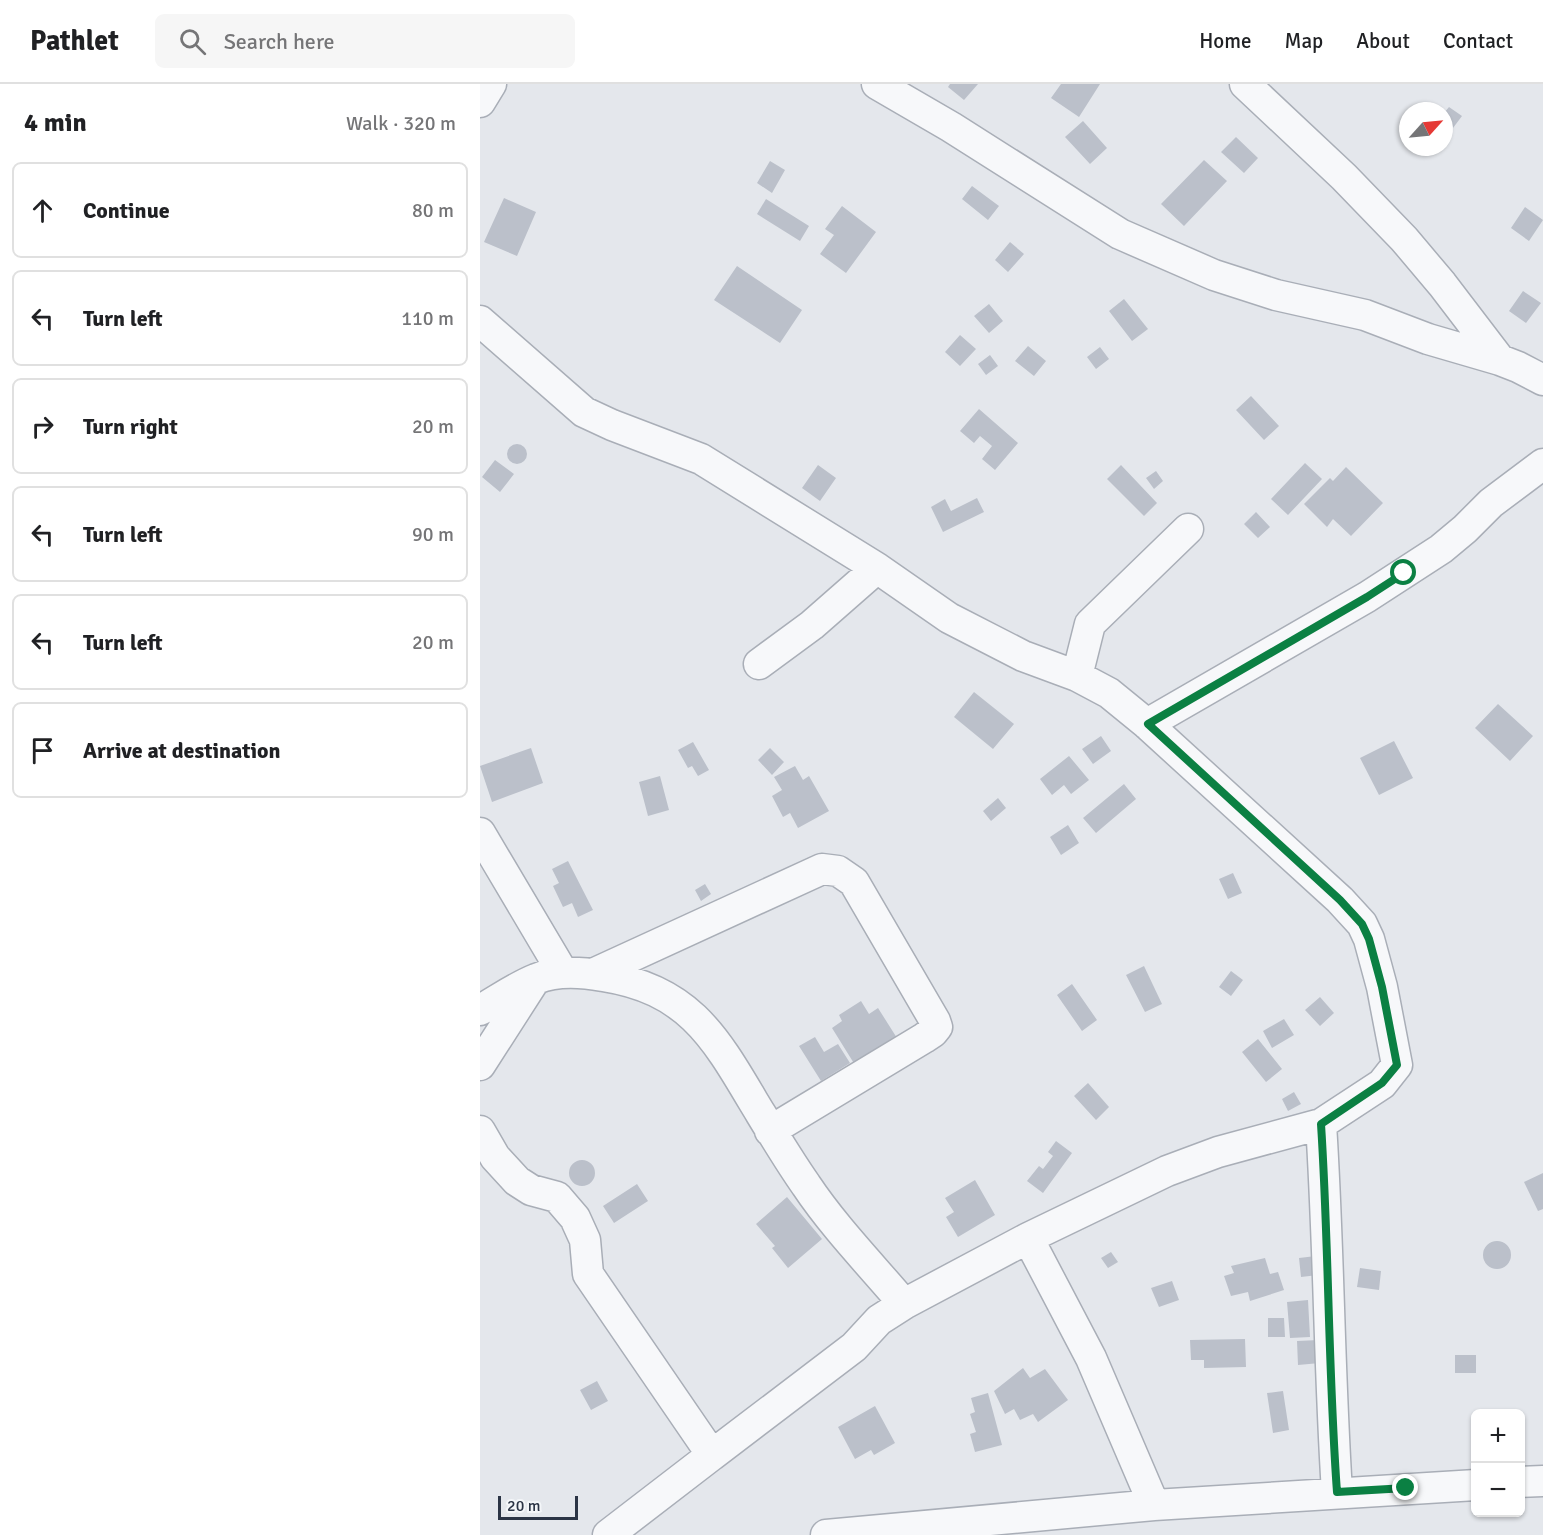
<!DOCTYPE html>
<html lang="en">
<head>
<meta charset="utf-8">
<style>
  :root { --surface:#fff; --page:#f6f6f6; --text:#202124; --muted:#757577; --line:#e0e0e0 }
  body { margin:0; font-family:Signika,sans-serif; background:var(--page); color:var(--text) }
  .controls { position:absolute; right:18px; bottom:18px; display:grid; overflow:hidden; border-radius:9px; box-shadow:0 2px 4px #0004 }
  .controls button { width:54px; height:54px; display:grid; place-items:center; padding:0; border:0; border-bottom:2px solid var(--line); background:var(--surface); color:var(--text); font:30px sans-serif }
  .compass { position:absolute; left:919px; top:18px; width:54px; height:54px; border-radius:50%; background:var(--surface); box-shadow:0 2px 4px #0004; rotate:63deg }
  .scale { position:absolute; left:18px; bottom:15px; width:80px; box-sizing:border-box; padding-left:6px; border:3px solid #2b3445; border-top:0; font-size:16px; line-height:21px; white-space:nowrap; color:#2b3445; -webkit-text-stroke:4px #f4f6f9; paint-order:stroke }
  .stop { position:absolute; width:18px; height:18px; margin:-14px; border:4px solid #0b8043; border-radius:50%; background:#fff }
  .stop.end { background:#0b8043; border-color:#fff; box-shadow:0 2px 6px #0008 }
  .list { margin:0; padding:0; list-style:none }
  h2 { display:flex; justify-content:space-between; align-items:center; height:78px; margin:0; padding:0 24px; font-size:26px }
  h2 small { font-size:20px; font-weight:400; color:var(--muted) }
  .list li { display:grid; grid-template-columns:39px 1fr auto; gap:18px; align-items:center; box-sizing:border-box; height:96px; margin:0 12px 12px; padding:0 12px; border:2px solid var(--line); border-radius:9px }
  .list b { display:block; font-size:22px; white-space:nowrap }
  .list em { font-size:20px; font-style:normal; color:var(--muted) }
  .icon { flex:none; width:33px; height:33px; fill:none; stroke:currentColor; stroke-width:2; stroke-linecap:round; stroke-linejoin:round }
  .map { position:relative; flex:none; width:1063px; height:1451px; overflow:hidden }
  header { display:flex; align-items:center; gap:36px; box-sizing:border-box; height:84px; padding:0 30px; background:var(--surface); border-bottom:2px solid var(--line) }
  header strong { font-size:28px }
  nav { display:flex; gap:33px; margin-inline-start:auto; font-size:21px }
  .search { width:420px; height:54px; background:var(--page); display:flex; align-items:center; gap:15px; box-sizing:border-box; padding:0 21px; border-radius:9px; color:var(--muted); font-size:22px }
  main { display:flex }
  aside { flex:1; background:var(--surface) }
  .map>svg:first-child { display:block }
</style>
</head>
<body>
<header>
<strong>Pathlet</strong>
<div class="search"><svg class="icon" aria-label="search" viewBox="0 0 24 24"><circle cx="10" cy="10" r="6"/><path d="M15 15l6 6"/></svg>Search here</div>
<nav><a>Home</a><a>Map</a><a>About</a><a>Contact</a></nav>
</header>
<main>
<aside>
<h2>4 min<small>Walk · 320 m</small></h2>
<ul class="list">
<li><svg class="icon" aria-label="ahead" viewBox="0 0 24 24"><path d="M12 20V5M6 11l6-6 6 6"/></svg><div><b>Continue</b></div><em>80 m</em></li>
<li><svg class="icon" aria-label="left" viewBox="0 0 24 24"><path d="M17 20v-9H6M10 6l-5 5 5 5"/></svg><div><b>Turn left</b></div><em>110 m</em></li>
<li><svg class="icon" aria-label="right" viewBox="0 0 24 24"><path d="M7 20v-9h11M14 6l5 5-5 5"/></svg><div><b>Turn right</b></div><em>20 m</em></li>
<li><svg class="icon" aria-label="left" viewBox="0 0 24 24"><path d="M17 20v-9H6M10 6l-5 5 5 5"/></svg><div><b>Turn left</b></div><em>90 m</em></li>
<li><svg class="icon" aria-label="left" viewBox="0 0 24 24"><path d="M17 20v-9H6M10 6l-5 5 5 5"/></svg><div><b>Turn left</b></div><em>20 m</em></li>
<li><svg class="icon" aria-label="arrive" viewBox="0 0 24 24"><path d="M6 21V4h12l-3 4 3 4H6"/></svg><div><b>Arrive at destination</b></div></li>
</ul>
</aside>
<div class="map">
<svg width="1063" height="1451" viewBox="0 0 1063 1451">
  <rect width="100%" height="100%" fill="#e4e7ec"/>
  <path fill="#bbc0ca" d="M470,0H498L484,16L468,3Z
    M581,0H620L599,33L571,14Z
    M969,23L982,32L964,56V29Z
    M603,37L627,64L610,80L585,53Z
    M756,53L778,74L764,89L741,68Z
    M724,76L747,97L704,142L681,120Z
    M290,77L305,86L292,109L277,99Z
    M492,102L519,122L508,136L482,115Z
    M24,114L56,128L37,172L4,158Z
    M286,115L329,142L320,157L277,130Z
    M362,122L396,148L366,189L340,170L354,151L345,145Z
    M1045,123L1063,136L1049,157L1031,144Z
    M530,158L544,170L528,188L515,176Z
    M257,182L322,226L300,259L234,216Z
    M1043,207L1061,219L1046,239L1029,227Z
    M644,215L668,245L652,257L629,227Z
    M509,220L523,237L509,249L494,232Z
    M480,251L496,265L480,282L465,268Z
    M548,262L566,277L554,292L535,277Z
    M620,263L629,275L616,285L607,273Z
    M510,271L518,282L506,291L498,280Z
    M771,312L799,342L784,356L756,326Z
    M499,325L538,359L515,386L502,375L512,362L500,352L494,359L480,347Z
    M27 370a10 10 0 1 1 20 0a10 10 0 1 1-20 0Z
    M15,376L34,390L20,408L2,393Z
    M825,379L842,395L808,431L791,415Z
    M338,381L356,394L340,417L322,404Z
    M641,381L677,419L664,432L627,395Z
    M866,383L903,419L871,452L853,435L847,443L824,420L850,394L853,397Z
    M676,387L683,397L674,405L666,394Z
    M497,414L504,428L463,448L451,423L465,415L471,427Z
    M776,428L790,443L778,454L764,440Z
    M494,608L534,640L513,665L474,633Z
    M1018,620L1053,652L1030,677L995,644Z
    M621,652L631,667L613,680L602,665Z
    M914,657L933,694L899,711L880,674Z
    M213,658L229,686L218,692L212,682L208,684L198,666Z
    M51,664L63,699L12,718L0,682Z
    M290,664L304,678L292,691L278,676Z
    M589,672L609,696L591,710L584,701L572,711L560,695Z
    M315,682L323,696L329,692L349,727L318,744L310,729L303,733L292,712L302,706L294,693Z
    M180,692L189,726L168,732L159,698Z
    M644,700L656,715L616,749L603,734Z
    M518,714L526,724L511,737L503,727Z
    M588,741L599,759L581,771L570,753Z
    M88,777L113,826L98,833L92,819L83,823L73,802L79,799L72,785Z
    M753,789L762,809L748,815L739,795Z
    M225,800L231,810L221,817L215,806Z
    M664,882L682,920L665,928L646,891Z
    M751,887L763,896L751,912L739,903Z
    M592,900L617,936L602,947L577,911Z
    M840,913L854,929L840,942L825,926Z
    M381,917L389,930L398,924L417,954L375,981L352,944L362,937L359,931Z
    M804,935L814,951L792,964L783,947Z
    M335,953L344,968L358,960L370,979L341,997L319,962Z
    M778,955L802,985L786,998L762,968Z
    M608,999L629,1023L616,1036L594,1012Z
    M814,1008L821,1020L808,1027L802,1015Z
    M576,1057L592,1069L563,1109L547,1097L559,1082L563,1085L573,1072L568,1068Z
    M89 1089a13 13 0 1 1 26 0a13 13 0 1 1-26 0Z
    M1063,1089V1125L1058,1127L1044,1098Z
    M495,1096L515,1131L478,1153L466,1133L474,1128L465,1114Z
    M157,1100L168,1117L134,1139L123,1122Z
    M307,1113L342,1155L308,1184L292,1164L295,1162L276,1140Z
    M1003 1171a14 14 0 1 1 28 0a14 14 0 1 1-28 0Z
    M631,1168L638,1178L628,1184L621,1174Z
    M836,1172L838,1191L821,1193L819,1174Z
    M785,1174L790,1190L798,1188L804,1206L770,1217L768,1208L751,1212L744,1192L754,1189L751,1182Z
    M880,1184L901,1187L899,1206L877,1203Z
    M692,1197L699,1216L679,1223L671,1204Z
    M828,1216L830,1253L810,1254L807,1218Z
    M788,1234H804L805,1253H788Z
    M765,1255L766,1283L724,1284V1276H711L710,1256Z
    M839,1256L840,1279L818,1281L817,1257Z
    M975,1271H996V1289H975Z
    M543,1284L550,1294L565,1285L588,1316L558,1338L553,1330L540,1336L534,1325L525,1330L514,1307Z
    M117,1297L128,1317L111,1326L100,1306Z
    M803,1307L809,1346L793,1349L787,1309Z
    M508,1309L522,1361L495,1368L490,1350L496,1348L490,1330L495,1328L491,1314Z
    M395,1322L415,1359L394,1371L391,1366L375,1375L358,1343Z"/>
  <g fill="none" stroke-linecap="round" stroke-linejoin="round">
    <defs>
      <path id="street" d="M397,0L471,43L640,150L734,191L796,211L885,231L948,255L1020,276
        M765,0L864,93L924,155L962,200L1020,276L1038,283L1063,296
        M0,18L11,0
        M0,237L104,328L132,341L221,375L397,484L469,534L543,572L597,592L629,609L667,640L860,816L882,840L889,855L902,903L917,981L902,1000L841,1040L738,1068L687,1087L548,1154L424,1220L399,1236L374,1263L232,1371L108,1190L105,1156L95,1134L77,1113L51,1106L37,1097L15,1073L0,1047
        M279,580L332,541L397,484
        M597,592L610,540L708,445
        M667,640L887,513L961,465L985,445L1011,419L1063,380
        M0,749L83,889
        M113,890L342,785L358,787L374,798L455,937L457,943L453,948L444,954L290,1047
        M0,926C18,916 36,903 56,895C77,886 101,888 123,892C206,905 233,949 273,1017C290,1045 307,1074 326,1101C354,1143 392,1182 424,1220
        M0,981L54,897
        M841,1040C849,1163 849,1285 857,1408
        M548,1154L611,1274L674,1421
        M1040,1398L1063,1397
        M128,1451L232,1371
        M346,1451L674,1421L996,1401"/>
    </defs>
    <use href="#street" stroke="#a9aeb7" stroke-width="33"/>
    <use href="#street" stroke="#f7f8fa" stroke-width="30"/>
  </g>
  <g fill="none" stroke-linecap="round" stroke-linejoin="round">
    <path stroke="#0b8043" stroke-width="8" d="M924,489L887,513L668,640L860,816L882,840L889,855L902,903L917,981L902,999L841,1040C849,1163 848,1285 857,1408L926,1404"/>
  </g>
</svg>
<div class="controls">
<button>+</button>
<button>−</button>
</div>
<svg class="compass" viewBox="-18 -18 36 36"><path d="M0-13l5 13h-10z" fill="#e53935"/><path d="M0 13l5-13h-10z" fill="#757577"/></svg>
<div class="scale">20 m</div>
<div class="stop" style="left:924px;top:489px"></div>
<div class="stop end" style="left:926px;top:1404px"></div>
</div>
</main>
</body>
</html>
